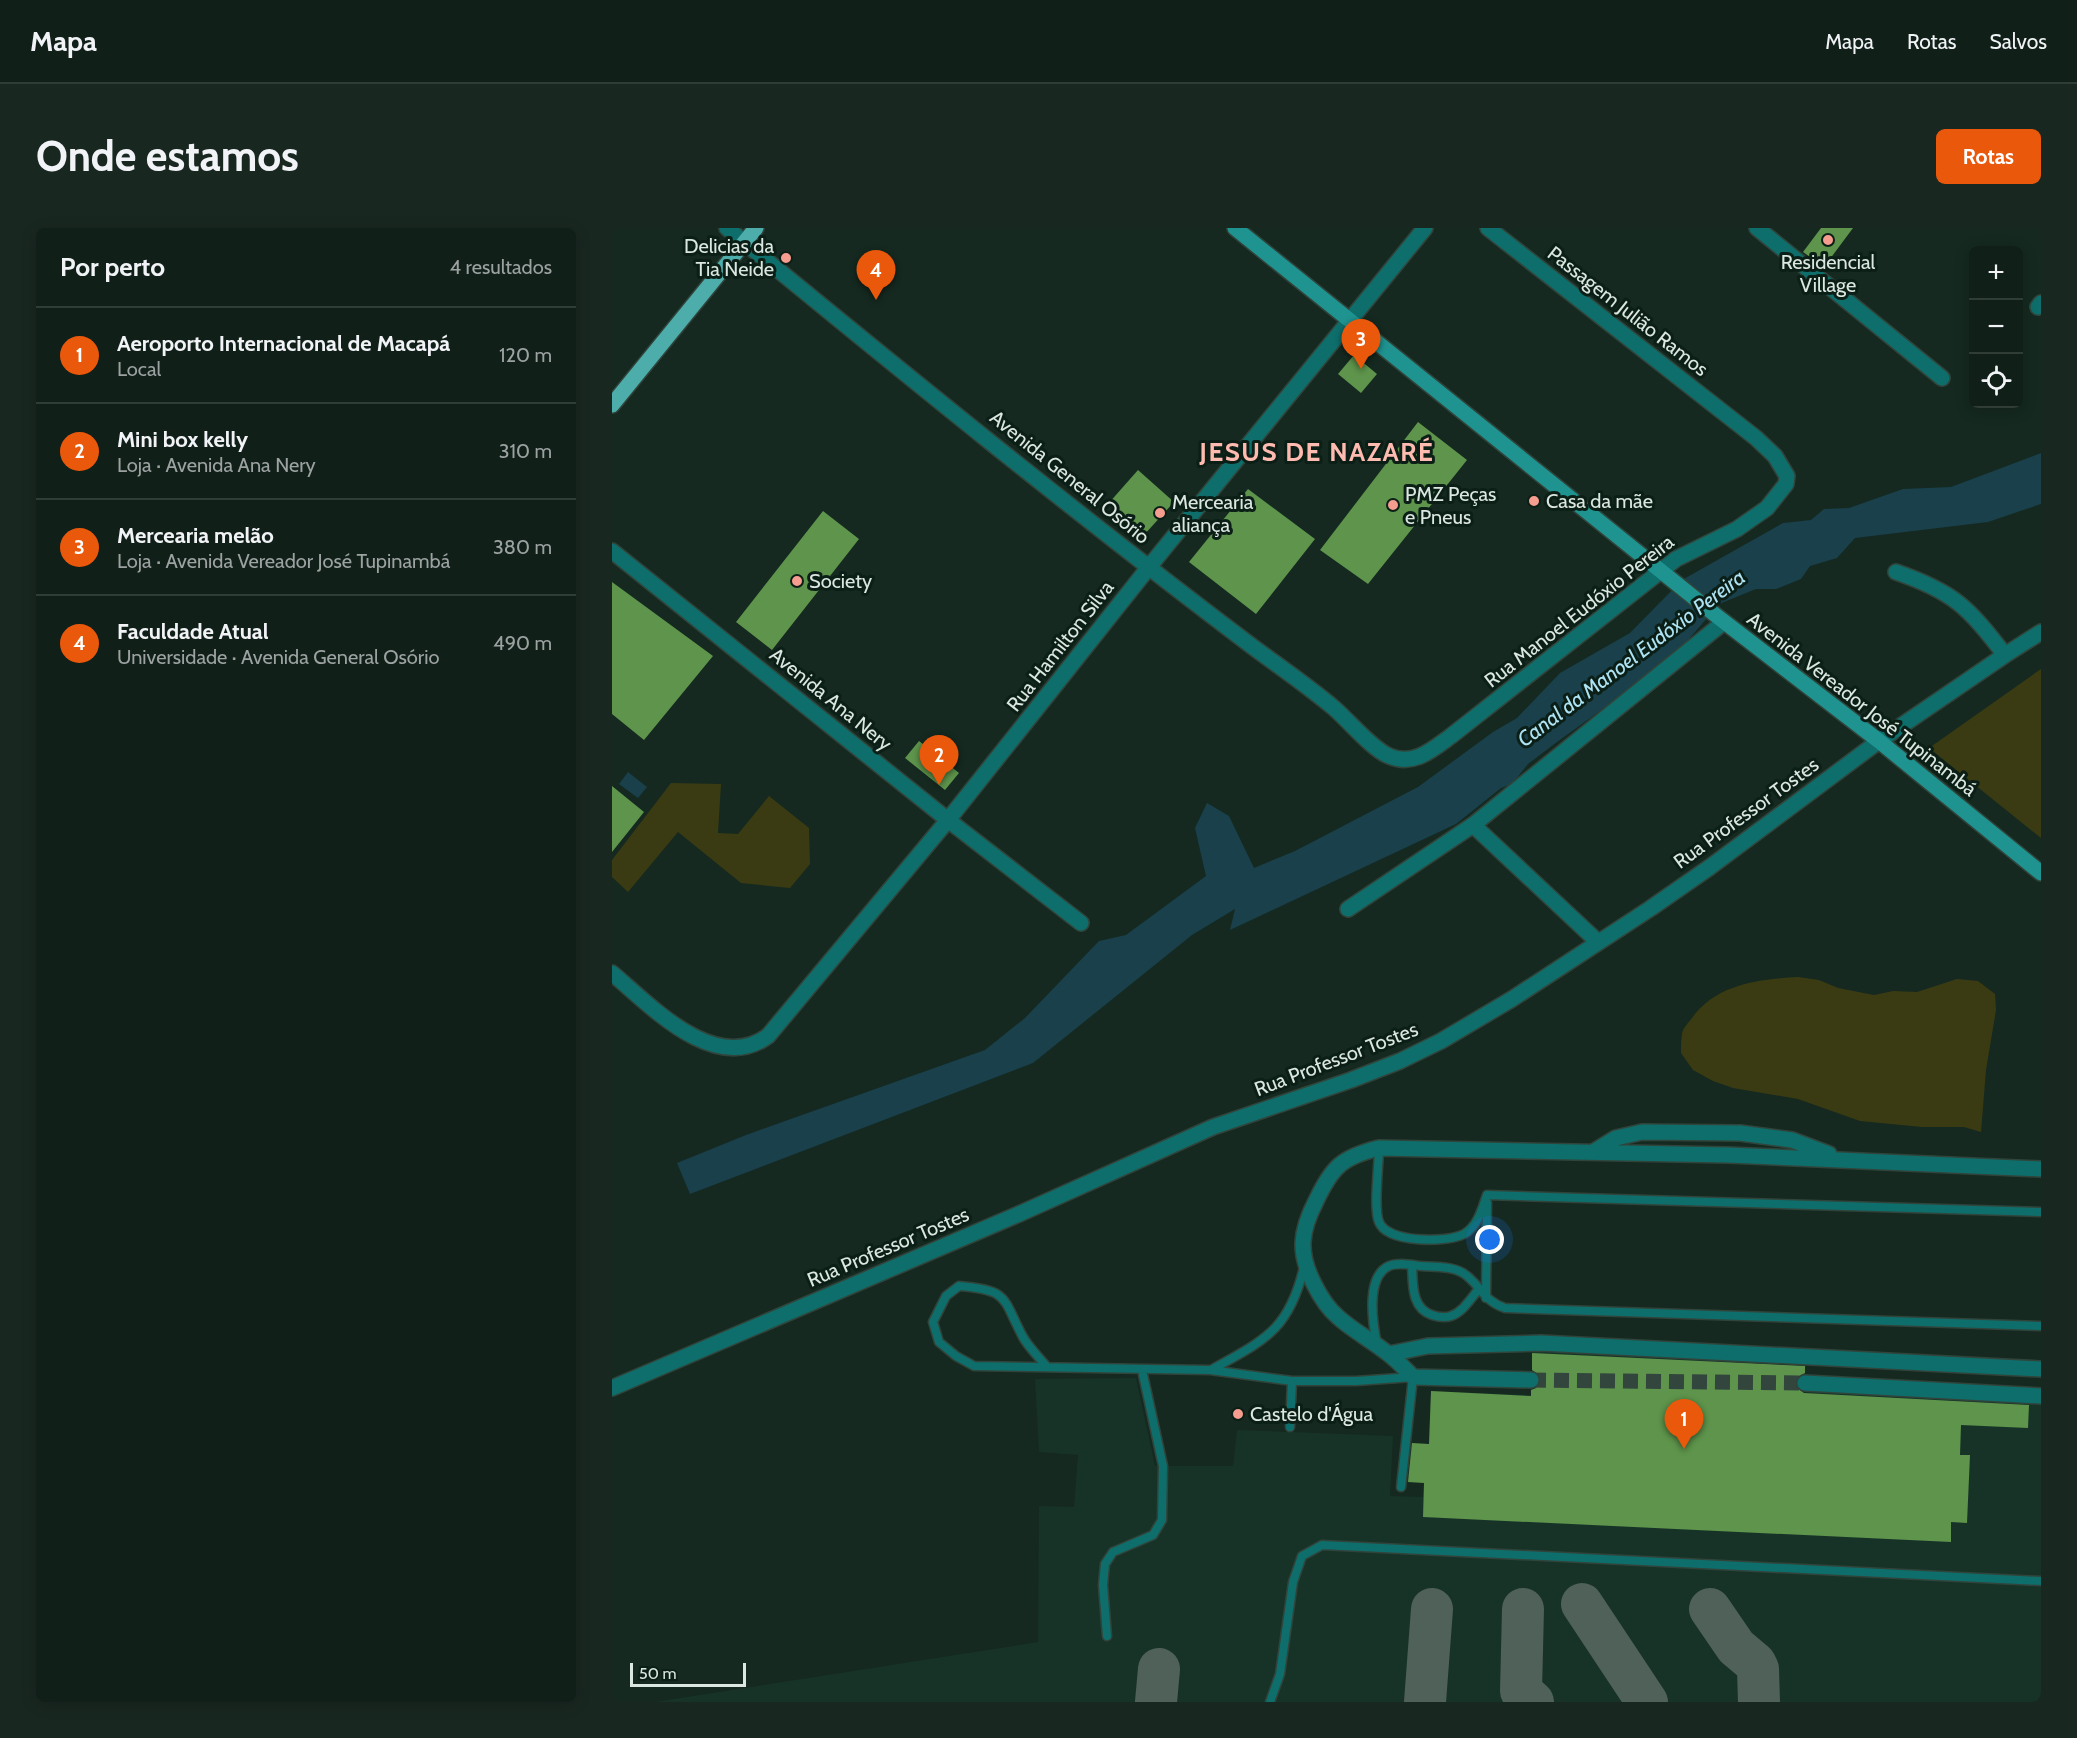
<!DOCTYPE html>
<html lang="pt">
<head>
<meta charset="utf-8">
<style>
  :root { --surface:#101f18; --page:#192721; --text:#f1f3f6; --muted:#9ca2a2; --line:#303d37; --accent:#ea580c }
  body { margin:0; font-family:Cabin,sans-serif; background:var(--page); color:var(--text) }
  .controls { position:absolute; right:18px; top:18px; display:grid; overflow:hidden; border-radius:9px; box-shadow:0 3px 15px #0003 }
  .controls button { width:54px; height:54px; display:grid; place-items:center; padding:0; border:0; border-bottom:2px solid var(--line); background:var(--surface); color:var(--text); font:30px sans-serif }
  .scale { position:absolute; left:18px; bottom:15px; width:116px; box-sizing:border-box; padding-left:6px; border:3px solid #dbe7e1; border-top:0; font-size:16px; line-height:21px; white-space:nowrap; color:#dbe7e1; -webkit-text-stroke:4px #0b1f17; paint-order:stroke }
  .you { position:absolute; left:878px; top:1012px; width:21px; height:21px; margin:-15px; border:4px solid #fff; border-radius:50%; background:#1a73e8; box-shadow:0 0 0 9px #1a73e833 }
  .badge { display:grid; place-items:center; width:39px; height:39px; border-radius:50%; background:var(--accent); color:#fff; font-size:20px; font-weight:700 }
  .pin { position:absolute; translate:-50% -50px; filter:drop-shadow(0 2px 3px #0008) }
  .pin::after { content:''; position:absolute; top:32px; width:21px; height:18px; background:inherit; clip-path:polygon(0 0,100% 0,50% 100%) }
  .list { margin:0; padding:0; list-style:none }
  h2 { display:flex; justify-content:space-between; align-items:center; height:78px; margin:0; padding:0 24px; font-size:26px }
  h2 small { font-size:20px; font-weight:400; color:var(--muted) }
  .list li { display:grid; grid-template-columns:39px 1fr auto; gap:18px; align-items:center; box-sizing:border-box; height:96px; padding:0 24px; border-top:2px solid var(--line) }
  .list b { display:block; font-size:22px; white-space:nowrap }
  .list p { margin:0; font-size:20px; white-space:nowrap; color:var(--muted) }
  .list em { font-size:20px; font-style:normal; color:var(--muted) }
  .icon { flex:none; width:33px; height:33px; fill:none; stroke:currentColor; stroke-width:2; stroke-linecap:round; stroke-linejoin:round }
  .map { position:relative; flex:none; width:1429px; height:1474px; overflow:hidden; border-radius:9px }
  header { display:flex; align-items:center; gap:36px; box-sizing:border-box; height:84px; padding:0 30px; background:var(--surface); border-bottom:2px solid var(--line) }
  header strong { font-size:28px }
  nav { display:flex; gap:33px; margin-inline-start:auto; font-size:21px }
  .intro { display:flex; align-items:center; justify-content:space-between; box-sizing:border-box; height:144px; padding:0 36px }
  h1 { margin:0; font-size:42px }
  .button { padding:15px 27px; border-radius:9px; background:var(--accent); color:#fff; font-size:21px; font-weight:700 }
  main { display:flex; gap:36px; padding:0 36px }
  aside { flex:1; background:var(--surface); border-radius:9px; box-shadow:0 3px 15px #0003 }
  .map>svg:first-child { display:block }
</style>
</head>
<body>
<header>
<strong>Mapa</strong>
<nav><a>Mapa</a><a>Rotas</a><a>Salvos</a></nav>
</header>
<div class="intro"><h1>Onde estamos</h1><a class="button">Rotas</a></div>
<main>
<aside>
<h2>Por perto<small>4 resultados</small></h2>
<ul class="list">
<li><span class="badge">1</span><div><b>Aeroporto Internacional de Macapá</b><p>Local</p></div><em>120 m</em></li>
<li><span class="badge">2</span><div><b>Mini box kelly</b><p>Loja · Avenida Ana Nery</p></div><em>310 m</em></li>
<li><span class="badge">3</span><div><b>Mercearia melão</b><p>Loja · Avenida Vereador José Tupinambá</p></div><em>380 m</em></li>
<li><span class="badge">4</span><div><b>Faculdade Atual</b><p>Universidade · Avenida General Osório</p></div><em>490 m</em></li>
</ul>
</aside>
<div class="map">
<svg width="1429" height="1474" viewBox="0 0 1429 1474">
  <rect width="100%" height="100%" fill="#152920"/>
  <path fill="#173328" d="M921,1119L1194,1132L1193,1155L1429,1173V1474H43L426,1414L427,1278L462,1279L466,1227L427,1224L423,1151L524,1150L543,1238H621L625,1202L781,1208L778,1268L811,1269L812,1255L794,1254L796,1215L817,1216L819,1163L919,1167Z"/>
  <path fill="#3a3b12" d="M1429,441V610L1317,520Z
    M59,555L109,556L106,605L126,606L157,568L197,600L198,636L178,660L129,655L66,604L16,664L0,649V632Z
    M1186,749L1207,752L1226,760L1262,767L1281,763L1305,764L1345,751L1366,753L1383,766L1384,782L1374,842L1369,904L1352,899H1310L1248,893L1186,871L1121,860L1101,853L1081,842L1069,825C1069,819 1069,812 1070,806C1071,800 1076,795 1080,790C1104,756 1148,751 1186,749Z"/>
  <path fill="#19404b" d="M1429,225V276L1376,294L1243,310L1225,330L1198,338L1189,351L1164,361H1144L1107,376L1060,431L945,514L916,536L900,556L889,560L844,596L618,702L623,681L580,707L421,835L78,966L65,935L134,907L373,822L413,790L487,713L514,707L594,648L583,600L595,575L617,588L642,640L683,623L806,559L881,504L905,490L948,445L1018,405L1070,352L1171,295L1199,292L1212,281L1237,280L1291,261L1339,259Z
    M16,544L35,559L26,570L7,556Z"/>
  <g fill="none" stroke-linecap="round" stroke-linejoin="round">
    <path stroke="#506159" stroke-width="42" d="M970,1376L1035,1474
      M911,1381L909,1463L921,1474
      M1098,1381L1124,1419L1143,1435L1146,1441L1147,1474
      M544,1474L547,1441
      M813,1474L820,1381"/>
  </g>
  <path fill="#5e944b" d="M1209,0H1241L1212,39L1191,24Z
    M742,127L765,146L749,165L726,146Z
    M806,194L855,232L756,356L708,322Z
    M526,242L562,274L532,307L496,276Z
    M636,261L703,311L644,386L577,334Z
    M211,283L247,311L160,422L124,394Z
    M0,354L101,428L32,512L0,486Z
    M307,513L347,545L333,562L293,530Z
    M0,558L32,584L0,624Z
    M920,1125L1193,1138V1145L1185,1149L1183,1155L1185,1160L1192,1165L1417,1177L1416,1200L1349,1197L1348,1227H1358L1355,1295L1339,1294V1314L811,1289L812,1255L796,1254L800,1215L817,1216L819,1163L919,1168V1162L924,1160L929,1153L927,1147L920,1142Z"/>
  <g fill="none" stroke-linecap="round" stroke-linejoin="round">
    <path stroke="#33463d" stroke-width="15" stroke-dasharray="15 8" stroke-linecap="butt" d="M919,1152L1193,1155"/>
    <defs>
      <path id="lane" d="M767,920C767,938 761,980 767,994C775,1015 835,1015 852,1006C866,998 870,981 875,967
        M875,967L1429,984
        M800,1037C801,1056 799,1080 820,1087C826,1089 833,1090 839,1088C851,1084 859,1070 867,1061
        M874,1070L875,975
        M765,1117C761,1097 753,1049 777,1038C786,1034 800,1037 809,1038C823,1039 839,1038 851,1045C868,1056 871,1073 893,1080L1429,1098
        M435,1139C428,1130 417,1120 411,1109C390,1070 398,1062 347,1058L334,1068L321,1094L327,1114L344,1128L362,1138L598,1142L680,1153H744L801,1149L789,1259
        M599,1142C652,1112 677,1103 692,1039
        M678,1199L680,1153
        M495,1408L491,1357L493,1336L501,1324L541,1307L550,1292L551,1238L530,1142
        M658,1474L668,1446L681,1354L690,1328L710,1317L1429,1353"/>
      <path id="street" d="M115,0C288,142 462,284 641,419C668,439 696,458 722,480C737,493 760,521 777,528C802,539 821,521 839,508L1064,331L1125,301L1155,280L1174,256L1175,248L1163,228L1144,210L876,0
        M1145,0L1330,150
        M1426,79L1429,75
        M0,323L336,592L469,695
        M1284,344C1342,364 1356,379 1393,427
        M861,597L986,714
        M736,681L861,597L1112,394
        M0,745C39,778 103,847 156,808L336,592L537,339L813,0
        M983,923L1004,910L1030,904L1128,905L1180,912L1217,926
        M777,1126L816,1118L929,1115L1429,1141
        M919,1152L801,1149C792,1140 784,1131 774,1124C759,1112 740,1102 726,1089C715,1080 708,1068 702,1056C686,1025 688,1004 704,973C720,939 730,929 767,920L1116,927L1429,941
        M1193,1155L1429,1168
        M0,1160L407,986L601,899L739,852L788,833L829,813L900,771L1039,680L1098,639L1267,513L1393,427L1429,404"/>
      <path id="secondary" d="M623,0L1106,389L1267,513L1429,645"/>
      <path id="primary" d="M0,177L144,0"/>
    </defs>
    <use href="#lane" stroke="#31443b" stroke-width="11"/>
    <use href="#street" stroke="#31443b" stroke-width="18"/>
    <use href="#secondary" stroke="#31443b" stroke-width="18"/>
    <use href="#primary" stroke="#31443b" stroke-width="18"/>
    <use href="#lane" stroke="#0e6e6b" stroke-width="8"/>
    <use href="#street" stroke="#0e6e6b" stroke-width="15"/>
    <use href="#secondary" stroke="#1e9390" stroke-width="15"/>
    <use href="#primary" stroke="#4cadaa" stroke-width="15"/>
  </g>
  <g fill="#f59d8e" stroke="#0b1f17" stroke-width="2">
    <circle cx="1216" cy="12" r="6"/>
    <circle cx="174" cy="30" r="6"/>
    <circle cx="922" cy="273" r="6"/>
    <circle cx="781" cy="277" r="6"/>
    <circle cx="548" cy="285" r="6"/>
    <circle cx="185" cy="353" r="6"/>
    <circle cx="626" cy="1186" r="6"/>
  </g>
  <g text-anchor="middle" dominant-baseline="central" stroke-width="6" stroke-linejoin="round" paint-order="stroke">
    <g font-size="20" fill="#dbe7e1" stroke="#0b1f17" text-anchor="start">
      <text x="162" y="18" text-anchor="end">Delicias da<tspan x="162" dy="23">Tia Neide</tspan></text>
      <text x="1216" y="34" text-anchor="middle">Residencial<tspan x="1216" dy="23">Village</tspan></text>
      <text x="793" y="266">PMZ Peças<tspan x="793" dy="23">e Pneus</tspan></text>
      <text x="934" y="273">Casa da mãe</text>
      <text x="560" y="274">Mercearia<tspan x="560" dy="23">aliança</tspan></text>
      <text x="197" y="353">Society</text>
      <text x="638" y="1186">Castelo d'Água</text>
    </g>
    <g font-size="20" fill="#dbe7e1" stroke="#0b1f17">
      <text transform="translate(1016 83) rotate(38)">Passagem Julião Ramos</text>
      <text transform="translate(458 249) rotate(39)">Avenida General Osório</text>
      <text transform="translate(967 383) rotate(-38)">Rua Manoel Eudóxio Pereira</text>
      <text transform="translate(448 418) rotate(-52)">Rua Hamilton Silva</text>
      <text transform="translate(219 471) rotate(39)">Avenida Ana Nery</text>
      <text transform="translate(1250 476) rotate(38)">Avenida Vereador José Tupinambá</text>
      <text transform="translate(1134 585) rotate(-36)">Rua Professor Tostes</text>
      <text transform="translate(724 831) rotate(-21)">Rua Professor Tostes</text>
      <text transform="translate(276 1019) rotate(-23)">Rua Professor Tostes</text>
    </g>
    <g font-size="21" font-style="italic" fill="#aee3f4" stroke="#0b1f17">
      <text transform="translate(1019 430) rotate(-37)">Canal da Manoel Eudóxio Pereira</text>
    </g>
    <g font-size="26" font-weight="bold" letter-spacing="1.5" fill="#ffbbb0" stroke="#0b1f17">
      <text x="705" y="224">JESUS DE NAZARÉ</text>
    </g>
  </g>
</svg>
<div class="controls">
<button>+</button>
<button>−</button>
<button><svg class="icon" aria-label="locate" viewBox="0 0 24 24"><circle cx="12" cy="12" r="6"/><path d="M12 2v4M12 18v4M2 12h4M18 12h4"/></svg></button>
</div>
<div class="scale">50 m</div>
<div class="you"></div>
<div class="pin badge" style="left:1072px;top:1221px">1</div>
<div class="pin badge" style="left:327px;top:557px">2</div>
<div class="pin badge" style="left:749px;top:141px">3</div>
<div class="pin badge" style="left:264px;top:72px">4</div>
</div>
</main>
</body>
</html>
